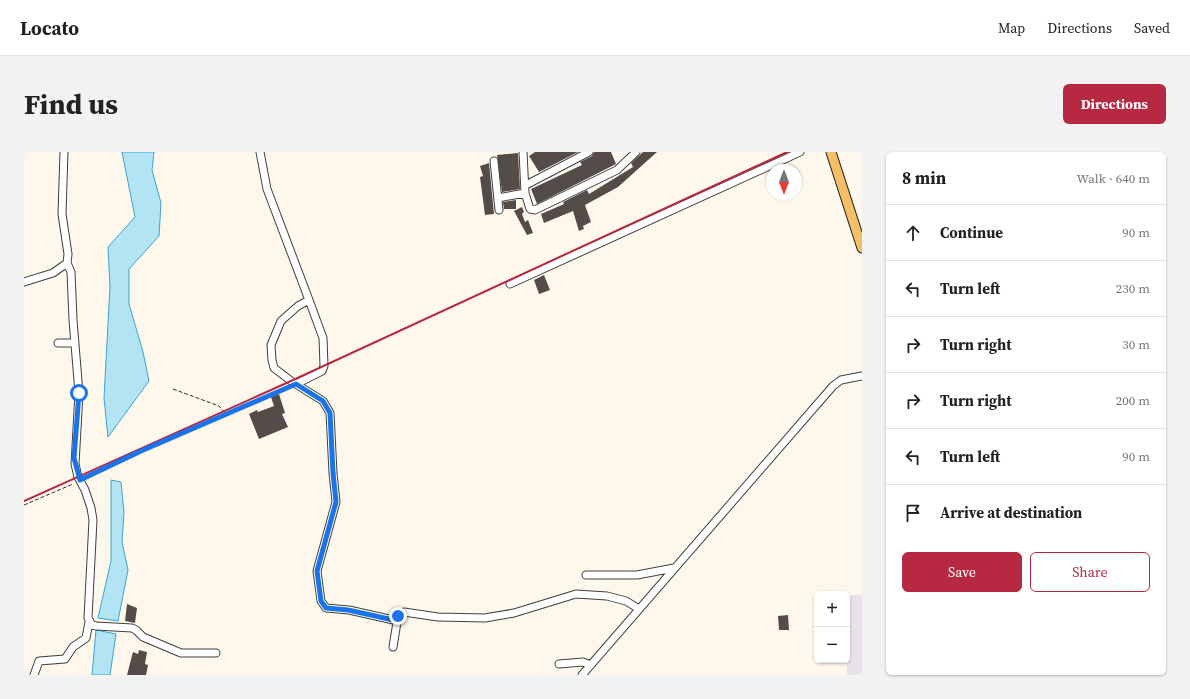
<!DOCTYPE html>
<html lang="en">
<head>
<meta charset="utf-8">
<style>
  :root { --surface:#fff; --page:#f2f2f2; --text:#222; --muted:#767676; --line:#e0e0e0; --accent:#b72943 }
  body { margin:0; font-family:"Source Serif 4",serif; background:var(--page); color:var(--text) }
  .controls { position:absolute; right:12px; bottom:12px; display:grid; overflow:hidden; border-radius:6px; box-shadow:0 1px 3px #0004 }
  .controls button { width:36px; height:36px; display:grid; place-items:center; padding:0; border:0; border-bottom:1px solid var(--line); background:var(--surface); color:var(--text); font:20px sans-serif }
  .compass { position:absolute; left:742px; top:12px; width:36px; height:36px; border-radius:50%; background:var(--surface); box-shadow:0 1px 3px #0004; rotate:180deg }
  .stop { position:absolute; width:12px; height:12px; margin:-9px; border:3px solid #1a73e8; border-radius:50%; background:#fff }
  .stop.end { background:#1a73e8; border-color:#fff; box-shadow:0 1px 4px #0008 }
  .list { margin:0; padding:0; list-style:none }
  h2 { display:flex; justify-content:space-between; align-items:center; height:52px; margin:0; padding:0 16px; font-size:17px }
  h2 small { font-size:13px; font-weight:400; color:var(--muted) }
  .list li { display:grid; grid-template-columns:26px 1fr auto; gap:12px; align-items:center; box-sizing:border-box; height:56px; padding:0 16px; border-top:1px solid var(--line) }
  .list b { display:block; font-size:15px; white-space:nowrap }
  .list em { font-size:13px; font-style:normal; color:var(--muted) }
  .actions { display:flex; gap:8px; padding:12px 16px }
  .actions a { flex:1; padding:9px 0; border:1px solid var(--accent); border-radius:6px; text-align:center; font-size:14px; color:var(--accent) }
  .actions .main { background:var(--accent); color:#fff }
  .icon { flex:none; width:22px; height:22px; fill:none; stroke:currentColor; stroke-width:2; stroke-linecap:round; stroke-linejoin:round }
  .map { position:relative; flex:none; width:838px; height:523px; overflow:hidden; border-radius:6px }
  header { display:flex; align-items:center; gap:24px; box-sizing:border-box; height:56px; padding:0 20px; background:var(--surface); border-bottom:1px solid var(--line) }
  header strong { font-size:19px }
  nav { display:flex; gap:22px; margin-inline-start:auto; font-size:14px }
  .intro { display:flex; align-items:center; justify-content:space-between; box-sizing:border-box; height:96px; padding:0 24px }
  h1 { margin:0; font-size:28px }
  .button { padding:10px 18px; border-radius:6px; background:var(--accent); color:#fff; font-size:14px; font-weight:700 }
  main { display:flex; gap:24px; padding:0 24px }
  aside { flex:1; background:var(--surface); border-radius:6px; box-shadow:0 1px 3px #0004 }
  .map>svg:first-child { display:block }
</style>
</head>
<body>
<header>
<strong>Locato</strong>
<nav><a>Map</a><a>Directions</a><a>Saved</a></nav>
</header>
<div class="intro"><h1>Find us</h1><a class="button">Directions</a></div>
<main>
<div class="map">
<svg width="838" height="523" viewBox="0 0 838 523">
  <rect width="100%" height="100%" fill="#fef8ec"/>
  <path fill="#e8e0eb" d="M838,442V523H823V444Z"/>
  <path fill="#b2e4f4" stroke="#3ca3c8" d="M98,0H130L128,18L137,51L135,84L105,117V152L119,200L125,229L84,285L80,246L86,135L84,95L111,65Z
    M87,328L97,330L100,360L98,390L104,418L94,469L74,466L87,409Z
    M72,478L92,482L86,523H68Z"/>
  <path fill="#544c49" d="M511,0H554L515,20L505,4Z
    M570,0H587L592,12L513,52L507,37L558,13L556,10L568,4Z
    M619,0H633L594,35L561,53L567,70L559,74L560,77L555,79L549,59L520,71L517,62L540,52L539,50L563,38L565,42L609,15L607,11Z
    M494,1L496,37L478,40L473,3Z
    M465,11L470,62L461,63L456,25L459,24L456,14Z
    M492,48V57H480L479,50Z
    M498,55L500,60L498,62L501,70L504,68L509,81L503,83L490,59Z
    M520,123L526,138L515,142L510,128Z
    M255,242L261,261L258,262L264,275L235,287L225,262L233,258L234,260L250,254L247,245Z
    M103,452L113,456L111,471L101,469Z
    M764,463L765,478H755L754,464Z
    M115,498L123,500L121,512L124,513L122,523H103L109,500L114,502Z"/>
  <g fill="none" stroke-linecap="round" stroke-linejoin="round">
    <defs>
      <path id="minor" d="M236,0L243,37L285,148L274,154L257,169L247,193L248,208L250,216L267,229L299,249L306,261L309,321L312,350L293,419L297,449L302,456L325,458L374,469
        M499,0L501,41L506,57L511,58L593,18L612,0
        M470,9L475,58
        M502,33L565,0
        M474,46L501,41
        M43,111L47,120L49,168L55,241L51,312L54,325L61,338L67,356L69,368L64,466L68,473L72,474L108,476L112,478L119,485L157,501H192
        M0,130L29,121L43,111L44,102L38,62L40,0
        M486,132L776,0
        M34,191H51
        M272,232L298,219L300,214L299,186L285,148
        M562,423H613L650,416
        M369,495L374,464L380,460L414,465L461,466L490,461L552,442L583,444L602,449L615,457
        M535,512L559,510L567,513
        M10,523L15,509L41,507L49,495L62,486L65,470
        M558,523L809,234L817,228L838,224"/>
      <path id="major" d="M807,0L838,96"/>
    </defs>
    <use href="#minor" stroke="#3f3f3f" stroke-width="9"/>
    <use href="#major" stroke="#1d1d1d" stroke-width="11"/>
    <path stroke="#2e2e2e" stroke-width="1" stroke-dasharray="4 2" stroke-linecap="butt" d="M149,237L195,254L202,262
      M63,325L117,299L264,235
      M0,353L49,332"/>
    <use href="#minor" stroke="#fff" stroke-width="7"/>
    <use href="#major" stroke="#f4bf66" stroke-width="9"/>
    <path stroke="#b72943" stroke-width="2" d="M0,349L267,229L763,0"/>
  </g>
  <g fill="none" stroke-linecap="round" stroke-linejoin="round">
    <path stroke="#1a73e8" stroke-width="5" d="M55,241L50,306L56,328L117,299L272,232L299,249L306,261L309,321L312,350L293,419L297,449L302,456L324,458L374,469V464"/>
  </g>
</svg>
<div class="controls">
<button>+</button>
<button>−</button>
</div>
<svg class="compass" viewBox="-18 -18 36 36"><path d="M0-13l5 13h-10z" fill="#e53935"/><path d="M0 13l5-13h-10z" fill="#767676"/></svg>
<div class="stop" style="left:55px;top:241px"></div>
<div class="stop end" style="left:374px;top:464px"></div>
</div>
<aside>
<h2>8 min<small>Walk · 640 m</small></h2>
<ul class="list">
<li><svg class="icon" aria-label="ahead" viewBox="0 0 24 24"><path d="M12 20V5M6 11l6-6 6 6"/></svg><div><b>Continue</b></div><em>90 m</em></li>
<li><svg class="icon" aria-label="left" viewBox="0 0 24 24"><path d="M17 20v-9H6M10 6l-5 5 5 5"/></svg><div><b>Turn left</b></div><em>230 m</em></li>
<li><svg class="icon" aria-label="right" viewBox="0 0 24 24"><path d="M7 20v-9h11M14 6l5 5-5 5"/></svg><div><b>Turn right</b></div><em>30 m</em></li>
<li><svg class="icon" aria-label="right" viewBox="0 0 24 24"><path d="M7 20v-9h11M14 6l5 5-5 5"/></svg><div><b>Turn right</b></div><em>200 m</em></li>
<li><svg class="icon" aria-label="left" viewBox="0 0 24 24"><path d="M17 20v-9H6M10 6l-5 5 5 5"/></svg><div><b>Turn left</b></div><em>90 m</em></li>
<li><svg class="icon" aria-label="arrive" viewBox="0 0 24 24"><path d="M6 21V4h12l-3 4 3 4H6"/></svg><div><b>Arrive at destination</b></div></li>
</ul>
<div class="actions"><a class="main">Save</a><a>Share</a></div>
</aside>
</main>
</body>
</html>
